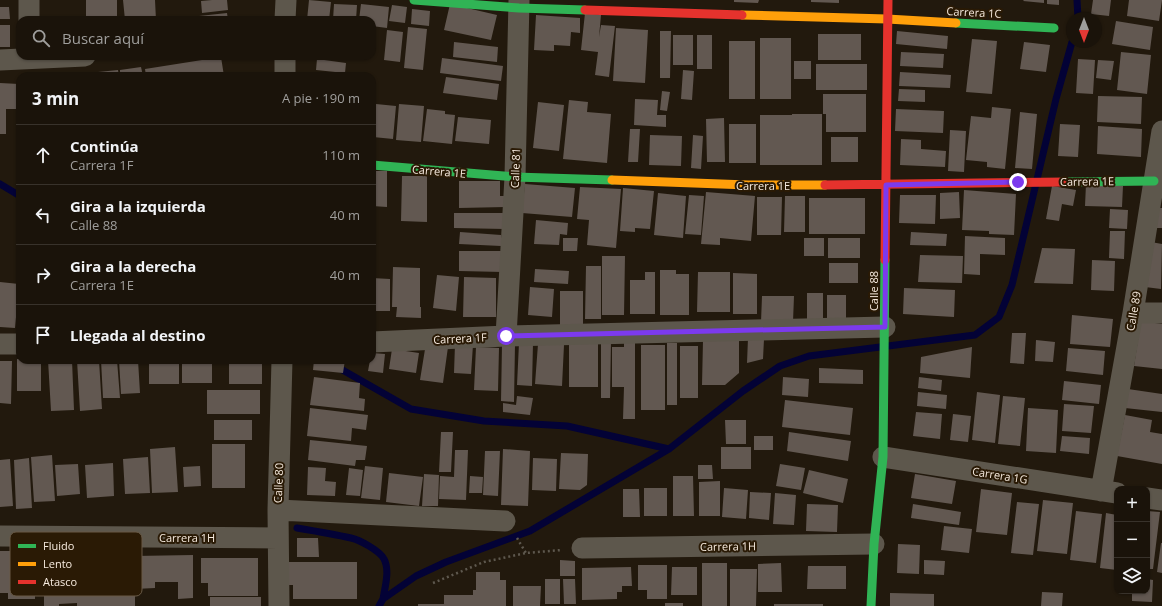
<!DOCTYPE html>
<html lang="es">
<head>
<meta charset="utf-8">
<style>
  :root { --surface:#1a130a; --page:#272018; --text:#f1f3f6; --muted:#9f9e9c; --line:#38322b }
  body { margin:0; font-family:"Open Sans",sans-serif; background:var(--page); color:var(--text) }
  .controls { position:absolute; right:12px; bottom:12px; display:grid; overflow:hidden; border-radius:8px; box-shadow:0 1px 3px #0004 }
  .controls button { width:36px; height:36px; display:grid; place-items:center; padding:0; border:0; border-bottom:1px solid var(--line); background:var(--surface); color:var(--text); font:20px sans-serif }
  .compass { position:absolute; left:1066px; top:12px; width:36px; height:36px; border-radius:50%; background:var(--surface); box-shadow:0 1px 3px #0004; rotate:180deg }
  .stop { position:absolute; width:12px; height:12px; margin:-9px; border:3px solid #7c3aed; border-radius:50%; background:#fff }
  .stop.end { background:#7c3aed; border-color:#fff; box-shadow:0 1px 4px #0008 }
  .list { margin:0; padding:0; list-style:none }
  h2 { display:flex; justify-content:space-between; align-items:center; height:52px; margin:0; padding:0 16px; font-size:17px }
  h2 small { font-size:13px; font-weight:400; color:var(--muted) }
  .list li { display:grid; grid-template-columns:26px 1fr auto; gap:12px; align-items:center; box-sizing:border-box; height:60px; padding:0 16px; border-top:1px solid var(--line) }
  .list b { display:block; font-size:15px; white-space:nowrap }
  .list p { margin:0; font-size:13px; white-space:nowrap; color:var(--muted) }
  .list em { font-size:13px; font-style:normal; color:var(--muted) }
  .icon { flex:none; width:22px; height:22px; fill:none; stroke:currentColor; stroke-width:2; stroke-linecap:round; stroke-linejoin:round }
  .map { position:relative; flex:none; width:1162px; height:606px; overflow:hidden }
  .search { position:absolute; background:var(--surface); box-shadow:0 1px 3px #0004; left:16px; top:16px; width:360px; height:44px; display:flex; align-items:center; gap:10px; box-sizing:border-box; padding:0 14px; border-radius:12px; color:var(--muted); font-size:15px }
  .panel { position:absolute; background:var(--surface); box-shadow:0 1px 3px #0004; left:16px; top:72px; width:360px; height:292px; border-radius:12px }
  .map>svg:first-child { display:block }
</style>
</head>
<body>
<div class="map">
<svg width="1162" height="606" viewBox="0 0 1162 606">
  <rect width="100%" height="100%" fill="#22190d"/>
  <g fill="none" stroke-linecap="round" stroke-linejoin="round">
    <path stroke="#030236" stroke-width="7" d="M1077,0L1078,18
      M0,184L20,196
      M325,360L411,409L484,421L567,426L669,449
      M297,528C315,531 333,534 351,538C360,540 380,551 384,559C390,570 385,587 383,599
      M379,606L383,599L416,576L446,562L530,531L669,449L743,391L780,366L809,356L975,335L999,317L1012,285L1056,99L1072,42"/>
  </g>
  <path fill="#625851" d="M86,0H117V20H86Z
    M123,0H155L156,20H125Z
    M212,0H227L228,10L202,13L201,1Z
    M309,0L331,2L329,20H307Z
    M734,0H759L758,3L734,2Z
    M811,0H839V3L811,2Z
    M1024,0H1044V3L1023,1Z
    M1047,0H1059V5L1047,4Z
    M1093,0H1111L1109,16L1091,14Z
    M1129,0H1162L1159,21L1127,16Z
    M334,4L357,5L356,20H333Z
    M361,4L389,7L387,28L372,26V20H359Z
    M450,4L497,15L491,40L444,30Z
    M392,5L407,7L405,23L389,21Z
    M0,7H9L10,19H0Z
    M412,9L430,11L429,26L411,24Z
    M227,13L228,20H199V16Z
    M585,13L601,15L599,37L601,25L615,26L609,77L595,75L598,52L581,50Z
    M536,15L580,18V33L571,32L570,46L554,45V51L534,50Z
    M1116,21L1153,27L1150,50L1112,44Z
    M0,25H10V47H0Z
    M408,27L427,29L423,70L404,68Z
    M616,28L648,30L645,83L613,81Z
    M387,30L403,32L400,62L384,60Z
    M660,31H671L670,78H660Z
    M897,31L948,36L947,49L896,44Z
    M818,34H861V60H818Z
    M673,35H693V65H673Z
    M697,35H712V69H697Z
    M760,38H791V99H760Z
    M972,39L997,41L992,94L966,92Z
    M729,41H755V99H729Z
    M454,42L498,47L497,62L453,57Z
    M1024,42L1050,45L1046,72L1020,69Z
    M901,52L944,54L943,68L900,66Z
    M1121,52L1151,55L1147,94L1117,90Z
    M321,56H339L338,59L321,57Z
    M221,57L224,76H146L145,69Z
    M442,58L503,66L501,81L440,73Z
    M317,59L346,63L345,73L316,70Z
    M1078,59L1095,60L1093,94L1076,93Z
    M1098,60L1114,61L1111,80L1096,78Z
    M794,61H811V79H794Z
    M816,64H867V90H816Z
    M141,67L143,76H120V70Z
    M118,70L119,76H78V74Z
    M683,70L694,71L692,100L681,99Z
    M900,72L951,75L950,88L899,86Z
    M446,77L499,84L497,100L443,93Z
    M0,83L19,84V109H6V134H0Z
    M899,89L925,90V102L898,101Z
    M662,91L670,92L667,111L660,110Z
    M823,94H866V132H826V114H823Z
    M1098,96L1142,97L1141,124L1097,122Z
    M635,99L658,100L657,115H666V127L634,125Z
    M569,100L588,102L587,112L611,114L607,163L563,159Z
    M538,102L564,105L559,151L533,148Z
    M376,104L396,106L393,139L373,137Z
    M399,104L424,106L421,142L396,140Z
    M992,107L1011,109L1005,169L987,167V162L966,160L971,116L991,118Z
    M427,109L445,111V114L455,115L452,144L423,141Z
    M896,109L944,111L943,133L895,131Z
    M1020,112L1037,114L1032,169L1015,168Z
    M792,114H822V165H760V115H792Z
    M458,117L491,120L489,144L455,141Z
    M724,118L725,162H707L706,119Z
    M729,124H756V163H729Z
    M1060,124L1080,125L1078,157L1058,156Z
    M1098,126L1142,129L1141,157L1097,154Z
    M630,129H640L638,162H628Z
    M950,130L966,131L964,172L948,171Z
    M650,135L682,136L681,166L649,165Z
    M693,135L703,136L701,169L691,168Z
    M831,137H858V162H831Z
    M901,139L921,140V149L946,151L945,167L900,165Z
    M372,171H387V207L372,206Z
    M402,176H427V222L401,221Z
    M459,181H500V196H506V207L459,208Z
    M525,184L575,188L572,217L522,213Z
    M1086,184L1123,186L1122,207L1085,206Z
    M1052,186L1076,190L1073,206L1062,204L1059,221L1046,219Z
    M580,187L621,189L616,248L587,245L589,220L577,219Z
    M623,188L654,191L650,229L635,228V232L620,231Z
    M964,190L1016,194L1014,235L989,234V231L962,230Z
    M706,192L755,196L751,241L720,238V245L701,244Z
    M959,192L960,218L940,219V193Z
    M658,193L686,196L683,238L654,235Z
    M689,195L704,196L701,235L685,234Z
    M900,195H936L935,224L899,223Z
    M785,196H805V232H784Z
    M757,197H782L781,235H757Z
    M809,198H865V234H809Z
    M1155,208H1162V228H1154Z
    M1110,209L1128,210L1127,229L1109,228Z
    M454,213H506L505,229L454,228Z
    M536,220L568,223L567,235L560,234L559,245L534,244Z
    M1110,231H1125L1124,259L1109,258Z
    M460,232L501,235V246L459,244Z
    M911,232L947,234L946,246L910,245Z
    M965,236L1005,238V255L980,254V275L964,274Z
    M563,238H578L577,251H563Z
    M804,238H824V256H804Z
    M828,238H860V258H828Z
    M1151,242L1162,244L1161,289L1145,287Z
    M1042,248L1075,249L1073,284L1034,283Z
    M459,251H503V272L459,271Z
    M920,255L963,256L962,283L918,282Z
    M602,256H625L624,315H602Z
    M1092,260L1115,261L1114,291L1091,290Z
    M829,263H858V283H829Z
    M586,266H601V319H585Z
    M393,267L420,268V307H421V318L396,317L397,307H392Z
    M535,269L569,271L568,284L534,282Z
    M660,270H676V274H689V315H660Z
    M645,272H655V314H630V280H645Z
    M698,272H730V312H697Z
    M733,273L757,274V314H733Z
    M437,275L459,277L456,311L433,308Z
    M464,277L496,278V317H463Z
    M372,278L390,279V311H372Z
    M0,282L19,284L15,328L0,327Z
    M530,287L554,289L552,317L528,315Z
    M904,288L955,290L954,317L903,314Z
    M560,291H583V325H560Z
    M807,293H823V322H807Z
    M827,295H846V322H827Z
    M762,296H794L793,322H761Z
    M1072,315L1113,319L1110,347L1070,344Z
    M1141,321L1162,324V369L1134,366Z
    M1012,333H1026L1024,364L1010,363Z
    M748,338L764,339L763,359L747,363Z
    M624,339H635V419H623L624,387H612V347H624Z
    M703,340H739V373L725,385H702Z
    M1036,340L1055,342L1053,362L1035,361Z
    M601,341H611L610,398H601Z
    M426,343L448,347L443,383L420,380Z
    M519,343H533L532,386L517,385Z
    M569,343H598V387H569Z
    M667,343H677V405H667Z
    M455,344L473,345L471,374L454,373Z
    M502,344H515L514,402L501,401Z
    M538,344L564,345L562,386L535,384Z
    M641,345H665V410H641Z
    M680,346H698V398H680Z
    M476,347L499,348L498,391L474,390Z
    M972,347L970,378L920,373L921,357Z
    M1068,348L1105,351L1103,375L1066,371Z
    M392,349L419,353L416,373L389,369Z
    M372,353L385,354L383,373L368,371L370,360H372Z
    M17,359H20V360H41V391H17Z
    M48,360H72L74,410L51,411Z
    M77,360H99L102,409L80,411Z
    M101,360H117L120,398H103Z
    M119,360H138L140,393L121,394Z
    M149,360H179V384H149Z
    M182,360H212V383H182Z
    M314,360H345L343,373L313,370Z
    M0,361H12L11,404L0,403Z
    M229,362H262V384H229Z
    M819,368L863,370V384L819,383Z
    M314,377L360,383L359,398L365,399L364,411L310,405Z
    M783,377L809,379L808,397L782,395Z
    M919,377L942,380L941,391L918,388Z
    M1064,381L1101,385L1099,404L1062,400Z
    M1128,389L1162,394V412L1125,408Z
    M207,390H260V414H207Z
    M918,392L947,395L946,409L917,406Z
    M977,392L1000,395L995,443L972,440Z
    M517,396L533,398L530,415L503,412V403L516,405Z
    M1003,396L1025,398L1020,446L998,444Z
    M785,400L853,408L850,435L782,427Z
    M1064,404L1094,406L1091,433L1062,431Z
    M310,408L368,415L366,430L352,428L351,441L307,436Z
    M1028,408L1058,410L1056,453L1026,451Z
    M916,412L942,414L940,439L913,436Z
    M953,414L971,416L968,442L950,440Z
    M1125,415L1152,420L1150,432L1162,434V464L1117,456Z
    M214,420H252V440H214Z
    M725,420H746V444H726Z
    M441,432H453L451,472H439Z
    M789,432L851,441L848,461L787,451Z
    M754,436H773V450H754Z
    M1062,436L1090,438L1089,454L1060,451Z
    M310,440L367,446L365,460H356L355,466L308,460Z
    M212,444H245V488H212Z
    M175,447L178,492L152,493L150,449Z
    M721,447H751V469H721Z
    M503,449L530,451L528,506L501,505Z
    M455,450H468L466,500L439,499L440,476L454,477Z
    M485,451H500L498,496L483,495Z
    M561,453L588,454L587,485L580,490L559,489Z
    M52,455L55,501L34,502L31,457Z
    M148,457L150,493L125,494L123,459Z
    M29,458L32,508L16,509L14,460Z
    M533,458L557,459L556,491L532,490Z
    M10,459L13,506L0,507V460Z
    M113,463L114,496L87,498L85,465Z
    M78,464L80,494L57,496L55,465Z
    M780,464L805,468L801,490L776,486Z
    M698,465H712L713,479H698Z
    M200,466L201,486L184,487L183,467Z
    M365,466L383,468L380,500L361,498Z
    M308,467L326,468L325,481L336,482L335,496L307,495Z
    M349,468L363,470L360,496L346,495Z
    M809,470L848,479L843,503L803,493Z
    M389,473L423,477L419,506L386,502Z
    M424,474L439,475L438,506H422Z
    M915,474L956,481L952,504L911,498Z
    M470,476L483,477L482,493H469Z
    M673,476H693L694,516H673Z
    M720,481V516H699V482Z
    M644,488H667V516H644Z
    M724,488L748,490L746,519L722,517Z
    M623,489H639L640,517H623Z
    M981,489L1012,493L1007,535L976,532Z
    M750,492L771,493L769,520L749,518Z
    M775,493L796,495L794,525L773,524Z
    M1043,500L1073,503L1067,554L1037,551Z
    M1017,502L1039,504L1033,555L1011,553Z
    M807,504L838,505L837,532L806,531Z
    M913,504L961,512L959,525L911,518Z
    M1076,511L1102,514L1096,563L1070,560Z
    M1147,511L1160,512L1153,569H1147Z
    M1106,513L1117,515V570L1100,568Z
    M944,526L972,529L969,553L941,550Z
    M297,538H318L319,557H297Z
    M1161,543H1162V573L1157,572Z
    M898,544L920,545L919,574L897,573Z
    M0,551H35V599H8V593H0Z
    M43,551H58V554L134,553V556L193,555V598L178,599V582H155V588L135,589V606H77V603L59,604V606H44V585H49V571H43Z
    M201,558H258V596H208V583H201Z
    M560,560L575,561V576H560Z
    M924,560L945,561L944,575L924,574Z
    M289,562H357V599H293V585H289Z
    M702,563H727V606H702Z
    M781,563L782,592H758V564Z
    M638,565H667V599H647V590H638Z
    M808,566H846V589H807Z
    M631,567L632,586H622V592H617V599L582,600V568Z
    M672,567H697V595H671Z
    M730,569H757L756,606H730Z
    M476,572H500V580H506V606H418V604H444V595H473V590H476Z
    M545,579H560V604H545Z
    M563,579H575L576,604H564Z
    M1147,579L1153,580L1152,602L1132,601V591H1147Z
    M513,586H541L540,606H513Z
    M1042,592L1063,593L1062,606H1041Z
    M890,593L934,594V606H890Z
    M210,597H261V606H210Z
    M665,603H683V606H665Z
    M774,604H823V606H774Z"/>
  <g fill="none" stroke-linecap="round" stroke-linejoin="round">
    <path stroke="#5e584e" stroke-width="2.5" stroke-dasharray="2 3" stroke-linecap="butt" d="M517,538L526,553
      M433,583L484,562L526,553L562,550"/>
    <path stroke="#5d574c" stroke-width="21" d="M29,0V20
      M285,20L286,0
      M0,60L85,56
      M285,76V56
      M1133,313H1162
      M506,336L515,177L519,0
      M372,342L506,336L885,327
      M0,344H20
      M883,457L1117,493
      M1101,491L1133,313L1162,131
      M1147,498L1162,500
      M278,510L505,521
      M0,536L278,538
      M582,548L874,544
      M279,606L278,510L282,360"/>
    <path stroke="#30b455" stroke-width="9" d="M414,0L519,8L585,10
      M956,23L1054,28
      M372,165L515,177L612,180
      M1066,182L1154,181
      M871,606L874,544L883,457L885,260"/>
    <path stroke="#ff9f0a" stroke-width="9" d="M742,15L887,19L956,23
      M612,180L748,185H825"/>
    <path stroke="#e5322d" stroke-width="9" d="M585,10L742,15
      M825,185L1066,182
      M885,260L888,0"/>
  </g>
  <g fill="none" stroke-linecap="round" stroke-linejoin="round">
    <path stroke="#7c3aed" stroke-width="5" d="M506,336L885,327L886,185L1018,182"/>
  </g>
  <g text-anchor="middle" dominant-baseline="central" stroke-width="4" stroke-linejoin="round" paint-order="stroke">
    <g font-size="11" fill="#f7ebdf" stroke="#2a1a05">
      <text transform="translate(974 12) rotate(3)">Carrera 1C</text>
      <text transform="translate(515 168) rotate(-88)">Calle 81</text>
      <text transform="translate(439 171) rotate(5)">Carrera 1E</text>
      <text transform="translate(1087 181) rotate(-1)">Carrera 1E</text>
      <text x="763" y="185">Carrera 1E</text>
      <text transform="translate(873 291) rotate(-90)">Calle 88</text>
      <text transform="translate(1133 311) rotate(-80)">Calle 89</text>
      <text transform="translate(460 338) rotate(-3)">Carrera 1F</text>
      <text transform="translate(1000 475) rotate(9)">Carrera 1G</text>
      <text transform="translate(278 483) rotate(-88)">Calle 80</text>
      <text x="187" y="537">Carrera 1H</text>
      <text transform="translate(728 546) rotate(-1)">Carrera 1H</text>
    </g>
  </g>
  <rect x="10" y="532" width="132" height="64" rx="6" fill="#2a1a05" stroke="#685946" stroke-width="1"/>
  <rect x="18" y="544" width="18" height="4" fill="#30b455"/>
  <rect x="18" y="562" width="18" height="4" fill="#ff9f0a"/>
  <rect x="18" y="580" width="18" height="4" fill="#e5322d"/>
  <g font-size="11" fill="#f7ebdf">
    <text x="43" y="550">Fluido</text>
    <text x="43" y="568">Lento</text>
    <text x="43" y="586">Atasco</text>
  </g>
</svg>
<div class="controls">
<button>+</button>
<button>−</button>
<button><svg class="icon" aria-label="layers" viewBox="0 0 24 24"><path d="M12 4l9 5-9 5-9-5zM3 14l9 5 9-5"/></svg></button>
</div>
<svg class="compass" viewBox="-18 -18 36 36"><path d="M0-13l5 13h-10z" fill="#e53935"/><path d="M0 13l5-13h-10z" fill="#9f9e9c"/></svg>
<div class="stop" style="left:506px;top:336px"></div>
<div class="stop end" style="left:1018px;top:182px"></div>
<div class="search"><svg class="icon" aria-label="search" viewBox="0 0 24 24"><circle cx="10" cy="10" r="6"/><path d="M15 15l6 6"/></svg>Buscar aquí</div>
<section class="panel">
<h2>3 min<small>A pie · 190 m</small></h2>
<ul class="list">
<li><svg class="icon" aria-label="ahead" viewBox="0 0 24 24"><path d="M12 20V5M6 11l6-6 6 6"/></svg><div><b>Continúa</b><p>Carrera 1F</p></div><em>110 m</em></li>
<li><svg class="icon" aria-label="left" viewBox="0 0 24 24"><path d="M17 20v-9H6M10 6l-5 5 5 5"/></svg><div><b>Gira a la izquierda</b><p>Calle 88</p></div><em>40 m</em></li>
<li><svg class="icon" aria-label="right" viewBox="0 0 24 24"><path d="M7 20v-9h11M14 6l5 5-5 5"/></svg><div><b>Gira a la derecha</b><p>Carrera 1E</p></div><em>40 m</em></li>
<li><svg class="icon" aria-label="arrive" viewBox="0 0 24 24"><path d="M6 21V4h12l-3 4 3 4H6"/></svg><div><b>Llegada al destino</b></div></li>
</ul>
</section>
</div>
</body>
</html>
